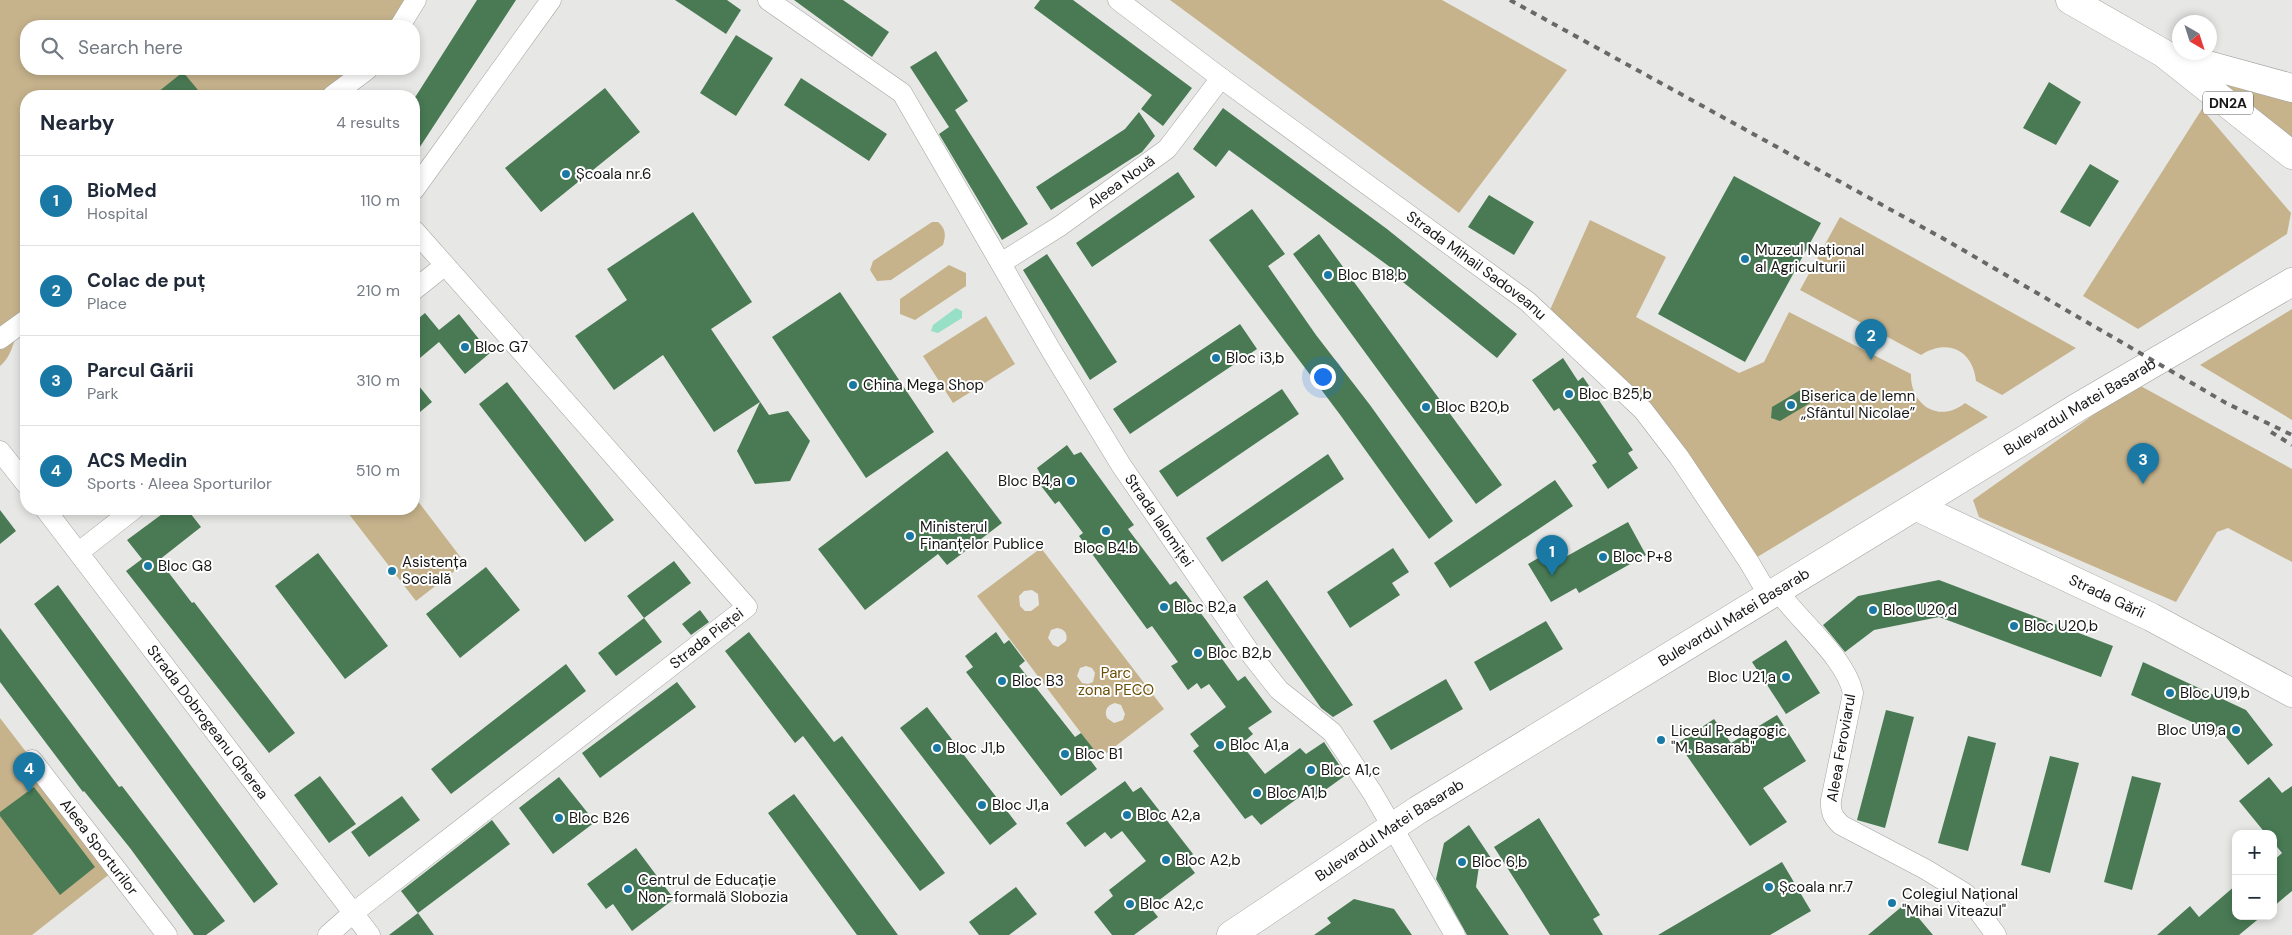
<!DOCTYPE html>
<html lang="en">
<head>
<meta charset="utf-8">
<style>
  :root { --surface:#fff; --page:#f6f6f7; --text:#1f2937; --muted:#747a83; --line:#e0e1e3; --accent:#1a78a5 }
  body { margin:0; font-family:"DM Sans",sans-serif; background:var(--page); color:var(--text) }
  .controls { position:absolute; right:15px; bottom:15px; display:grid; overflow:hidden; border-radius:10px; box-shadow:0 2px 8px #0003 }
  .controls button { width:45px; height:45px; display:grid; place-items:center; padding:0; border:0; border-bottom:1px solid var(--line); background:var(--surface); color:var(--text); font:25px sans-serif }
  .compass { position:absolute; left:2172px; top:15px; width:45px; height:45px; border-radius:50%; background:var(--surface); box-shadow:0 2px 8px #0003; rotate:141deg }
  .you { position:absolute; left:1322px; top:376px; width:18px; height:18px; margin:-12px; border:4px solid #fff; border-radius:50%; background:#1a73e8; box-shadow:0 0 0 8px #1a73e833 }
  .badge { display:grid; place-items:center; width:32px; height:32px; border-radius:50%; background:var(--accent); color:#fff; font-size:16px; font-weight:700 }
  .pin { position:absolute; translate:-50% -41px; filter:drop-shadow(0 1px 2px #0008) }
  .pin::after { content:''; position:absolute; top:26px; width:18px; height:15px; background:inherit; clip-path:polygon(0 0,100% 0,50% 100%) }
  .list { margin:0; padding:0; list-style:none }
  h2 { display:flex; justify-content:space-between; align-items:center; height:65px; margin:0; padding:0 20px; font-size:21px }
  h2 small { font-size:16px; font-weight:400; color:var(--muted) }
  .list li { display:grid; grid-template-columns:32px 1fr auto; gap:15px; align-items:center; box-sizing:border-box; height:90px; padding:0 20px; border-top:1px solid var(--line) }
  .list b { display:block; font-size:19px; white-space:nowrap }
  .list p { margin:0; font-size:16px; white-space:nowrap; color:var(--muted) }
  .list em { font-size:16px; font-style:normal; color:var(--muted) }
  .icon { flex:none; width:28px; height:28px; fill:none; stroke:currentColor; stroke-width:2; stroke-linecap:round; stroke-linejoin:round }
  .map { position:relative; flex:none; width:2292px; height:935px; overflow:hidden }
  .search { position:absolute; background:var(--surface); box-shadow:0 2px 8px #0003; left:20px; top:20px; width:400px; height:55px; display:flex; align-items:center; gap:12px; box-sizing:border-box; padding:0 18px; border-radius:20px; color:var(--muted); font-size:19px }
  .panel { position:absolute; background:var(--surface); box-shadow:0 2px 8px #0003; left:20px; top:90px; width:400px; height:425px; border-radius:20px }
  .map>svg:first-child { display:block }
</style>
</head>
<body>
<div class="map">
<svg width="2292" height="935" viewBox="0 0 2292 935">
  <rect width="100%" height="100%" fill="#e7e8e5"/>
  <path fill="#c6b38c" fill-rule="evenodd" d="M0,0H407L390,26H26V69H355L320,96H26V325C11,337 15,354 0,366Z
    M1170,0H1442L1567,70L1459,213Z
    M2217,80L2292,101V154Z
    M2202,109L2291,213L2287,234L2138,329L2083,296Z
    M1840,217L2076,348L2002,395L1976,381C1973,350 1947,338 1921,355L1800,290Z
    M1590,220L1666,257L1636,317L1739,373L1764,362L1789,312L1911,374C1910,405 1939,424 1965,403L1988,417L1749,562L1679,457L1546,319Z
    M932,222H938C946,229 946,235 943,245L891,280L877,281L870,270L873,261Z
    M949,265L966,273V286L915,320L900,314V299Z
    M2292,309V420L2200,365Z
    M986,316L1015,364L953,403L923,356Z
    M2137,384L2292,469V562L2228,528L2217,532L2176,602L1979,517L1973,500Z
    M414,496L465,563L416,601L345,509H414Z
    M1041,548L1164,709L1100,758L977,596ZM1032,590L1038,594L1039,605L1031,611H1025L1020,606L1019,596L1024,591ZM1057,628C1065,629 1068,634 1066,641L1058,647L1053,645L1048,638L1051,630ZM1086,666L1092,668L1095,673L1093,682L1088,684L1082,683L1077,676L1080,668ZM1115,703L1121,705L1125,714L1123,720L1114,723L1107,718C1104,711 1107,705 1115,703Z
    M0,718L116,869L32,935H0Z"/>
  <path fill="#97dfc7" d="M956,308L962,311V318L938,333L931,331L933,325Z"/>
  <path fill="#497a54" d="M477,0H516L414,156V99Z
    M675,0H727L741,10L726,34Z
    M794,0H843L889,32L872,57Z
    M1040,0H1073L1192,88L1163,126L1141,109L1152,95L1034,8Z
    M736,35L773,58L736,116L700,93Z
    M936,51L968,101L955,110L1028,224L1002,240L939,134L949,127L910,67Z
    M183,72L203,96H153Z
    M801,78L887,134L869,161L784,105Z
    M2049,82L2081,102L2056,145L2023,128Z
    M605,88L640,132L541,212L505,168Z
    M1223,108L1387,229L1517,334L1497,358L1388,270L1390,267L1229,150L1216,167L1193,149Z
    M1139,112L1155,136L1142,152L1051,210L1036,187L1125,129Z
    M2090,164L2119,181L2090,227L2060,212Z
    M1178,172L1195,197L1092,267L1076,243Z
    M1734,176L1821,223L1745,362L1658,314Z
    M1489,195L1534,222L1514,255L1468,227Z
    M1252,209L1285,254L1268,266L1316,335L1370,405L1453,521L1429,539L1341,416L1209,240Z
    M693,212L752,302L711,329L769,415L788,411L810,441L790,481L755,484L737,451L760,402L714,432L663,355L614,390L575,336L627,300L607,269Z
    M1319,234L1502,485L1476,504L1293,254Z
    M1047,254L1117,362L1090,380L1023,270Z
    M840,292L934,432L866,478L772,337Z
    M425,313L439,330L459,314L490,353L465,374L439,342L414,363V322Z
    M1240,324L1257,349L1130,434L1113,409Z
    M1563,358L1578,381L1583,377L1633,450L1628,453L1638,468L1608,489L1592,465L1597,462L1579,436L1559,408L1554,411L1532,380Z
    M414,380L432,402L414,417Z
    M507,382L614,520L585,542L479,404Z
    M1282,389L1299,414L1177,497L1159,471Z
    M1802,389L1810,403L1780,421L1771,418L1772,407Z
    M1067,445L1074,455L1081,452L1134,525L1128,529L1170,585L1176,581L1206,620L1228,651L1220,656L1238,681L1245,676L1272,712L1248,728L1253,734L1241,744L1265,774L1300,748L1306,754L1324,742L1346,775L1314,798L1309,790L1261,825L1252,815L1245,819L1193,751L1199,746L1190,734L1226,707L1209,684L1201,689L1197,683L1188,690L1171,666L1178,662L1152,626L1147,629L1079,536L1083,533L1059,501L1055,504L1038,482L1043,479L1037,468Z
    M947,451L1002,523L947,565L938,554L865,610L818,549Z
    M1328,454L1344,479L1222,562L1206,538Z
    M1555,480L1573,506L1450,588L1434,563Z
    M169,509H187L201,527L159,560L192,603L194,602L295,733L269,753L126,571L142,559L127,540Z
    M0,510L16,531L0,544Z
    M1628,522L1646,555L1579,593L1576,588L1551,602L1528,564L1554,549L1560,560Z
    M1393,548L1409,572L1392,583L1400,595L1350,628L1327,592Z
    M318,553L388,646L345,679L275,586Z
    M674,561L691,583L644,618L627,596Z
    M486,567L520,610L460,658L426,614Z
    M1267,580L1353,705L1333,717L1321,708L1243,597Z
    M1939,580L2113,646L2101,677L1939,617L1874,630L1845,652L1823,625L1858,596Z
    M58,585L278,884L254,903L34,604Z
    M700,610L709,622L691,635L682,624Z
    M644,618L662,642L616,676L598,653Z
    M1546,621L1563,649L1490,691L1474,662Z
    M0,628L119,787L122,786L225,921L206,935H194L130,848L84,791L83,792L0,682Z
    M749,632L834,742L842,736L945,873L920,891L803,736L795,743L725,651Z
    M996,632L1004,644L1009,640L1025,661L1019,666L1075,737L1081,733L1099,756L1091,761L1097,769L1061,796L966,672L973,667L965,656Z
    M1786,640L1820,693L1786,714L1752,662Z
    M2143,662L2246,710L2273,745L2248,765L2226,737L2131,695Z
    M566,664L586,691L451,794L431,769Z
    M1446,679L1463,709L1391,750L1373,721Z
    M677,682L696,707L600,778L582,753Z
    M927,707L1017,824L990,845L900,728Z
    M1886,710L1914,717L1885,828L1857,820Z
    M1777,715L1806,761L1763,788L1787,822L1750,846L1678,743L1714,719L1731,743Z
    M1968,736L1996,743L1968,851L1938,843Z
    M2050,756L2079,763L2050,873L2021,865Z
    M320,776L356,824L329,843L294,795Z
    M2132,776L2161,783L2132,890L2104,882Z
    M559,777L595,822L553,854L519,808Z
    M2269,777L2282,793L2292,786V891L2273,907V861L2282,853L2273,842V834H2266L2239,801Z
    M1125,781L1133,792L1141,787L1193,854L1185,860L1195,873L1150,907L1158,917L1134,935H1112L1094,912L1113,896L1109,890L1146,861L1122,831L1111,839L1105,832L1085,847L1066,823Z
    M34,787L95,867L60,895L0,816V812Z
    M794,794L832,845L898,935H857L768,813Z
    M402,796L420,820L369,857L351,832Z
    M1539,818L1600,915L1593,919L1603,935H1550L1494,847Z
    M492,820L510,844L418,913L401,891Z
    M1469,825L1491,858L1479,866L1476,887L1509,935H1467L1436,879L1444,843Z
    M636,848L674,899L632,931L613,904L606,909L587,884Z
    M1782,862L1811,911L1770,935H1658Z
    M2236,885V916H2262L2239,935H2157L2190,906L2199,917Z
    M1016,887L1037,914L1009,935H979L969,922Z
    M1354,899L1394,909L1412,935H1314L1331,923L1327,918Z
    M1906,903L1933,935H1868Z
    M418,913L434,935H389Z"/>
  <g fill="none" stroke-linecap="round" stroke-linejoin="round">
    <defs>
      <g id="street">
        <path id="s1" d="M768,0L902,93L1052,352L1121,465L1253,657L1279,690L1332,732L1372,792L1455,935"/>
        <path id="s2" d="M1118,0L1221,78L1527,301L1643,410L1679,457L1749,562L1769,596"/>
        <path d="M400,26L416,0"/>
        <path d="M332,96L368,69"/>
        <path d="M414,190L551,0"/>
        <path id="s3" d="M1001,263L1060,226L1167,149L1221,78"/>
        <path d="M414,290L444,266"/>
        <path d="M0,339L26,320"/>
        <path d="M0,451L26,484"/>
        <path id="s4" d="M45,509L370,935"/>
        <path d="M79,552L134,509"/>
        <path d="M1778,591C1799,621 1846,658 1853,693L1831,800C1830,812 1833,817 1841,825L1925,869L1966,894L1996,935"/>
        <path id="s5" d="M32,760L167,935"/>
        <path id="s6" d="M328,935L353,913L747,607L414,230"/>
      </g>
      <g id="secondary">
        <path id="s7" d="M1917,507L2151,617L2292,693"/>
      </g>
      <g id="primary">
        <path id="s8" d="M1231,935L1418,810L2078,407L2292,282"/>
      </g>
      <path id="highway" d="M2070,0L2163,53L2292,155
        M2175,56L2292,88"/>
    </defs>
    <use href="#street" stroke="#a2a3a0" stroke-width="21"/>
    <use href="#secondary" stroke="#a2a3a0" stroke-width="29"/>
    <use href="#primary" stroke="#a2a3a0" stroke-width="29"/>
    <use href="#highway" stroke="#a2a3a0" stroke-width="29"/>
    <use href="#street" stroke="#fff" stroke-width="20"/>
    <use href="#secondary" stroke="#fff" stroke-width="28"/>
    <use href="#primary" stroke="#fff" stroke-width="28"/>
    <use href="#highway" stroke="#fff" stroke-width="28"/>
    <path stroke="#686967" stroke-width="4" stroke-dasharray="6 6" stroke-linecap="butt" d="M1510,0L1944,239L2226,403L2292,435
      M2271,432L2292,445"/>
  </g>
  <g fill="#1a78a5" stroke="#fff" stroke-width="2">
    <circle cx="566" cy="174" r="5"/>
    <circle cx="1745" cy="259" r="5"/>
    <circle cx="1328" cy="275" r="5"/>
    <circle cx="465" cy="347" r="5"/>
    <circle cx="1216" cy="358" r="5"/>
    <circle cx="853" cy="385" r="5"/>
    <circle cx="1569" cy="394" r="5"/>
    <circle cx="1791" cy="405" r="5"/>
    <circle cx="1426" cy="407" r="5"/>
    <circle cx="1071" cy="481" r="5"/>
    <circle cx="1106" cy="531" r="5"/>
    <circle cx="910" cy="536" r="5"/>
    <circle cx="1603" cy="557" r="5"/>
    <circle cx="148" cy="566" r="5"/>
    <circle cx="392" cy="571" r="5"/>
    <circle cx="1164" cy="607" r="5"/>
    <circle cx="1873" cy="610" r="5"/>
    <circle cx="2014" cy="626" r="5"/>
    <circle cx="1198" cy="653" r="5"/>
    <circle cx="1786" cy="677" r="5"/>
    <circle cx="1002" cy="681" r="5"/>
    <circle cx="2170" cy="693" r="5"/>
    <circle cx="2236" cy="730" r="5"/>
    <circle cx="1661" cy="740" r="5"/>
    <circle cx="1220" cy="745" r="5"/>
    <circle cx="937" cy="748" r="5"/>
    <circle cx="1065" cy="754" r="5"/>
    <circle cx="1311" cy="770" r="5"/>
    <circle cx="1257" cy="793" r="5"/>
    <circle cx="982" cy="805" r="5"/>
    <circle cx="1127" cy="815" r="5"/>
    <circle cx="559" cy="818" r="5"/>
    <circle cx="1166" cy="860" r="5"/>
    <circle cx="1462" cy="862" r="5"/>
    <circle cx="1769" cy="887" r="5"/>
    <circle cx="628" cy="889" r="5"/>
    <circle cx="1892" cy="903" r="5"/>
    <circle cx="1130" cy="904" r="5"/>
  </g>
  <g text-anchor="middle" dominant-baseline="central" stroke-width="4" stroke-linejoin="round" paint-order="stroke">
    <rect fill="#fff" stroke="#5c5c5b" stroke-width="1" x="2203" y="91.5" width="50" height="23" rx="4"/>
    <g font-size="14" font-weight="bold" fill="#161615">
      <text x="2228" y="103">DN2A</text>
    </g>
    <g font-size="15" fill="#161615" stroke="#fff" text-anchor="start">
      <text x="576" y="174">Școala nr.6</text>
      <text x="1755" y="250">Muzeul Național<tspan x="1755" dy="17">al Agriculturii</tspan></text>
      <text x="1338" y="275">Bloc B18,b</text>
      <text x="475" y="347">Bloc G7</text>
      <text x="1226" y="358">Bloc i3,b</text>
      <text x="863" y="385">China Mega Shop</text>
      <text x="1579" y="394">Bloc B25,b</text>
      <text x="1801" y="396">Biserica de lemn<tspan x="1801" dy="17">„Sfântul Nicolae”</tspan></text>
      <text x="1436" y="407">Bloc B20,b</text>
      <text x="1061" y="481" text-anchor="end">Bloc B4,a</text>
      <text x="920" y="527">Ministerul<tspan x="920" dy="17">Finanțelor Publice</tspan></text>
      <text x="1106" y="548" text-anchor="middle">Bloc B4.b</text>
      <text x="1613" y="557">Bloc P+8</text>
      <text x="402" y="562">Asistența<tspan x="402" dy="17">Socială</tspan></text>
      <text x="158" y="566">Bloc G8</text>
      <text x="1174" y="607">Bloc B2,a</text>
      <text x="1883" y="610">Bloc U20,d</text>
      <text x="2024" y="626">Bloc U20,b</text>
      <text x="1208" y="653">Bloc B2,b</text>
      <text x="1776" y="677" text-anchor="end">Bloc U21,a</text>
      <text x="1012" y="681">Bloc B3</text>
      <text x="2180" y="693">Bloc U19,b</text>
      <text x="2226" y="730" text-anchor="end">Bloc U19,a</text>
      <text x="1671" y="731">Liceul Pedagogic<tspan x="1671" dy="17">"M. Basarab"</tspan></text>
      <text x="1230" y="745">Bloc A1,a</text>
      <text x="947" y="748">Bloc J1,b</text>
      <text x="1075" y="754">Bloc B1</text>
      <text x="1321" y="770">Bloc A1,c</text>
      <text x="1267" y="793">Bloc A1,b</text>
      <text x="992" y="805">Bloc J1,a</text>
      <text x="1137" y="815">Bloc A2,a</text>
      <text x="569" y="818">Bloc B26</text>
      <text x="1176" y="860">Bloc A2,b</text>
      <text x="1472" y="862">Bloc 6,b</text>
      <text x="638" y="880">Centrul de Educație<tspan x="638" dy="17">Non-formală Slobozia</tspan></text>
      <text x="1779" y="887">Școala nr.7</text>
      <text x="1902" y="894">Colegiul Național<tspan x="1902" dy="17">"Mihai Viteazul"</tspan></text>
      <text x="1140" y="904">Bloc A2,c</text>
    </g>
    <g font-size="15" fill="#161615" stroke="#fff">
      <text stroke="none"><textPath href="#s3" startOffset="145">Aleea Nouă</textPath></text>
      <text stroke="none"><textPath href="#s2" startOffset="446">Strada Mihail Sadoveanu</textPath></text>
      <text stroke="none"><textPath href="#s8" startOffset="1000">Bulevardul Matei Basarab</textPath></text>
      <text stroke="none"><textPath href="#s1" startOffset="662">Strada Ialomiței</textPath></text>
      <text stroke="none"><textPath href="#s7" startOffset="210">Strada Gării</textPath></text>
      <text stroke="none"><textPath href="#s8" startOffset="595">Bulevardul Matei Basarab</textPath></text>
      <text stroke="none"><textPath href="#s6" startOffset="481">Strada Pieței</textPath></text>
      <text stroke="none"><textPath href="#s4" startOffset="268">Strada Dobrogeanu Gherea</textPath></text>
      <text transform="translate(1841 748) rotate(-80)">Aleea Feroviarul</text>
      <text stroke="none"><textPath href="#s8" startOffset="190">Bulevardul Matei Basarab</textPath></text>
      <text stroke="none"><textPath href="#s5" startOffset="110">Aleea Sporturilor</textPath></text>
    </g>
    <g font-size="15" fill="#6a4f06" stroke="#fff">
      <text x="1116" y="673">Parc<tspan x="1116" dy="17">zona PECO</tspan></text>
    </g>
  </g>
</svg>
<div class="controls">
<button>+</button>
<button>−</button>
</div>
<svg class="compass" viewBox="-18 -18 36 36"><path d="M0-13l5 13h-10z" fill="#e53935"/><path d="M0 13l5-13h-10z" fill="#747a83"/></svg>
<div class="you"></div>
<div class="pin badge" style="left:1552px;top:576px">1</div>
<div class="pin badge" style="left:1871px;top:360px">2</div>
<div class="pin badge" style="left:2143px;top:484px">3</div>
<div class="pin badge" style="left:29px;top:793px">4</div>
<div class="search"><svg class="icon" aria-label="search" viewBox="0 0 24 24"><circle cx="10" cy="10" r="6"/><path d="M15 15l6 6"/></svg>Search here</div>
<section class="panel">
<h2>Nearby<small>4 results</small></h2>
<ul class="list">
<li><span class="badge">1</span><div><b>BioMed</b><p>Hospital</p></div><em>110 m</em></li>
<li><span class="badge">2</span><div><b>Colac de puț</b><p>Place</p></div><em>210 m</em></li>
<li><span class="badge">3</span><div><b>Parcul Gării</b><p>Park</p></div><em>310 m</em></li>
<li><span class="badge">4</span><div><b>ACS Medin</b><p>Sports · Aleea Sporturilor</p></div><em>510 m</em></li>
</ul>
</section>
</div>
</body>
</html>
